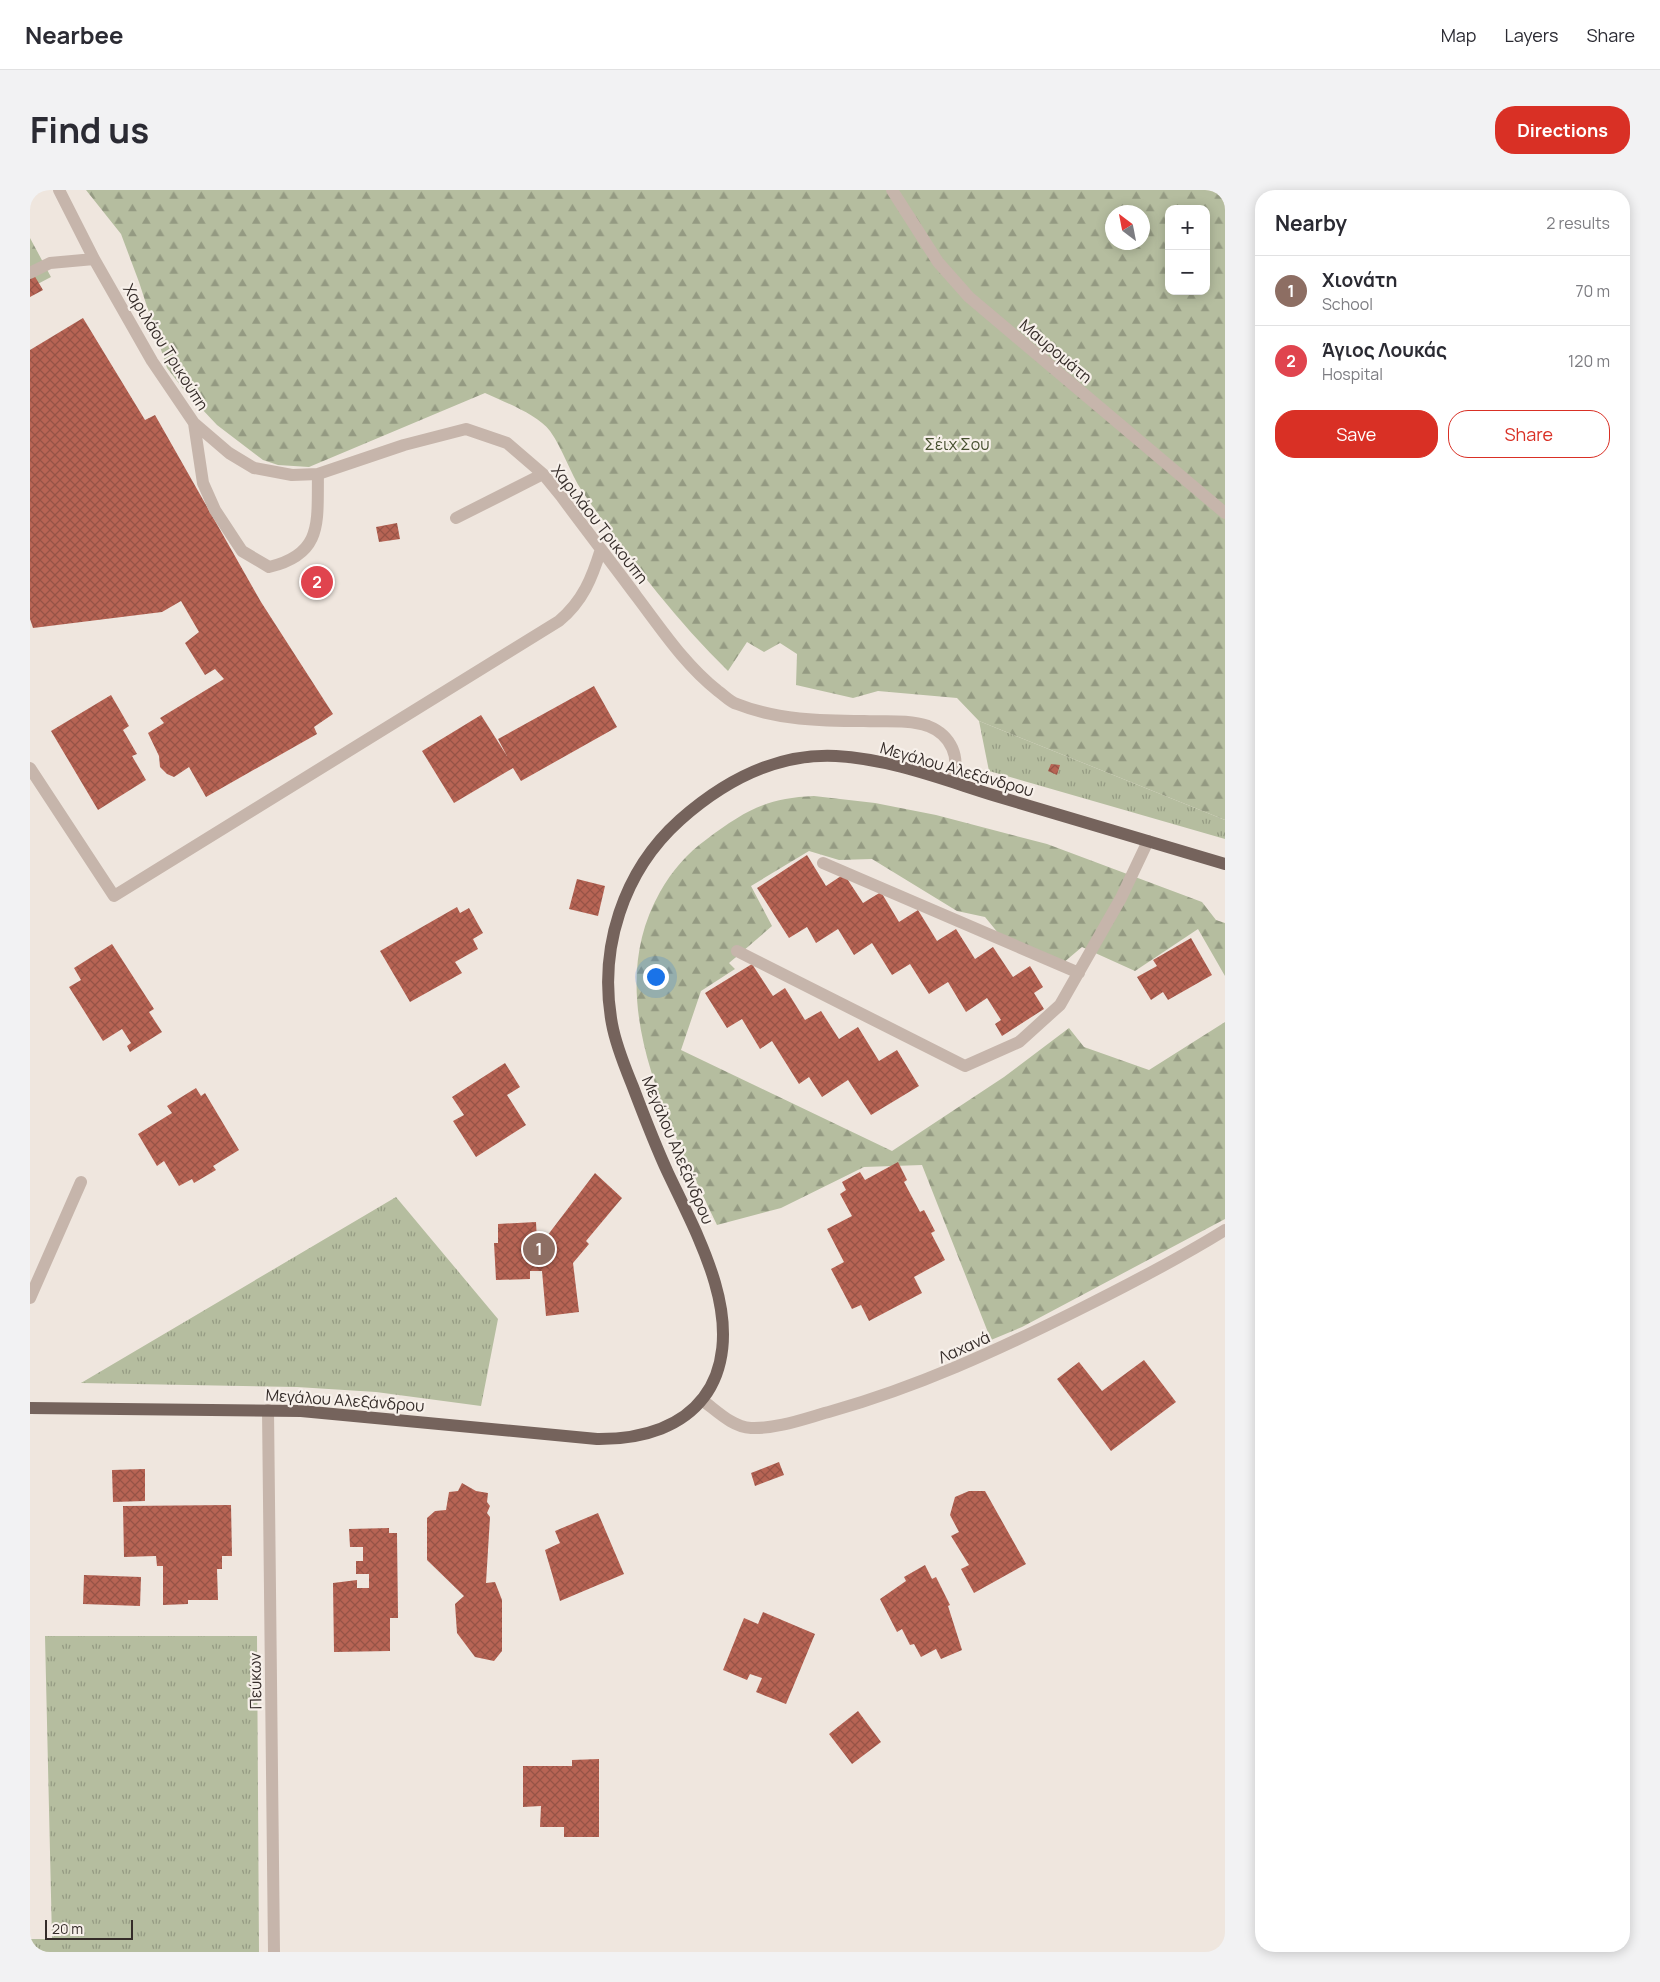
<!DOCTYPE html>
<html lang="en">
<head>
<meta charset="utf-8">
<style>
  :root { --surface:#fff; --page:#f2f2f3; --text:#2b2b33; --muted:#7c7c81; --line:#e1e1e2; --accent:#d93025 }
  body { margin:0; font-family:Manrope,sans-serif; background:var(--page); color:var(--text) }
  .controls { position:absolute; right:15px; top:15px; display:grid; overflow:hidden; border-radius:10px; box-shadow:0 2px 12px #0003 }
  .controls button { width:45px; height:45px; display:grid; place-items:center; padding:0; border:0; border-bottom:1px solid var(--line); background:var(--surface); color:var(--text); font:25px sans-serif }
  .compass { position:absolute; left:1075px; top:15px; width:45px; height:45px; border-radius:50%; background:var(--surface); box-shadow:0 2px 12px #0003; rotate:328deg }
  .scale { position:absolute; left:15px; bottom:12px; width:88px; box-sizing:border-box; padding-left:5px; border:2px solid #352c29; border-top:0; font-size:14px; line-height:18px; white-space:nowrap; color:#352c29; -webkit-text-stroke:4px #f7f0ea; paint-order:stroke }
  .you { position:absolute; left:625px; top:786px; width:18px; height:18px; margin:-12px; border:4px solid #fff; border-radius:50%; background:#1a73e8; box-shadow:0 0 0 8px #1a73e833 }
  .badge { display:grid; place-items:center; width:32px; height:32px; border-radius:50%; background:var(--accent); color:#fff; font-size:16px; font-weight:700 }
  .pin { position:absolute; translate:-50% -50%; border:2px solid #fff; box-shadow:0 1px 5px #0006 }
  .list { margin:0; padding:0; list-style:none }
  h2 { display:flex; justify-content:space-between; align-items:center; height:65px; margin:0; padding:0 20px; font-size:21px }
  h2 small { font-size:16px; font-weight:400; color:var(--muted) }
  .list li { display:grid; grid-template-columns:32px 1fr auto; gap:15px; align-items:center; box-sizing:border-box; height:70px; padding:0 20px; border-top:1px solid var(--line) }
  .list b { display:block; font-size:19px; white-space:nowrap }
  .list p { margin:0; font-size:16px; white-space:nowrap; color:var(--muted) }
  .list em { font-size:16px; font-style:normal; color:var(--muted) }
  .actions { display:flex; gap:10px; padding:15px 20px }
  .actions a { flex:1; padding:11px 0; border:1px solid var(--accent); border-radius:20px; text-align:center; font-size:18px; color:var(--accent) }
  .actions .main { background:var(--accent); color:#fff }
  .map { position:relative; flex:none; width:1195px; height:1762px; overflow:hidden; border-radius:20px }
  header { display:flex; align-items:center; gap:30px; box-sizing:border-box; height:70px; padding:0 25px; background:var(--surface); border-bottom:1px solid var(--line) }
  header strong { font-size:24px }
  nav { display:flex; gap:28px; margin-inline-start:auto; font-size:18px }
  .intro { display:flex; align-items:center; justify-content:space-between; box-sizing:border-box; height:120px; padding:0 30px }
  h1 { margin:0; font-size:35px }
  .button { padding:12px 22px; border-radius:20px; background:var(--accent); color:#fff; font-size:18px; font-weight:700 }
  main { display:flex; gap:30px; padding:0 30px }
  aside { flex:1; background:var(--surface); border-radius:20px; box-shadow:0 2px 12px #0003 }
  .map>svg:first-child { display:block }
</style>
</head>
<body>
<header>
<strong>Nearbee</strong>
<nav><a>Map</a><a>Layers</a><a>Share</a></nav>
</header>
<div class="intro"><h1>Find us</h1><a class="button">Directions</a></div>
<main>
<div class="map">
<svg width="1195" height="1762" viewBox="0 0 1195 1762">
  <defs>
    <pattern id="grass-tufts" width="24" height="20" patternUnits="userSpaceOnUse" patternTransform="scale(1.25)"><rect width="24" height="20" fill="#b5bd9f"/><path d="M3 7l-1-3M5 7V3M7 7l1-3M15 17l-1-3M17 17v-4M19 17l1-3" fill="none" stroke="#949a82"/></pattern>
    <pattern id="forest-firs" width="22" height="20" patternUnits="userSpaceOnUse" patternTransform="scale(1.25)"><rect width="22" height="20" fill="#b5bd9f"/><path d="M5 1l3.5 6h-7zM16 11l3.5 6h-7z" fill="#949a82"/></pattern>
    <pattern id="building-cross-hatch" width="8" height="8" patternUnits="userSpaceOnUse" patternTransform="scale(1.25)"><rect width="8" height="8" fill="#b76454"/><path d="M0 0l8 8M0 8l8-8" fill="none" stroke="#965346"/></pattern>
  </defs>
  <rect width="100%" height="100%" fill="#efe6de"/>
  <path fill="url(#grass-tufts)" d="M949,531L1195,630V649L959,581Z
    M366,1007L468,1129L451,1216L346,1202L267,1197L51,1193Z
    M15,1446H227L229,1762H0V1749H22Z"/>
  <path fill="url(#forest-firs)" fill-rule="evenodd" d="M56,0H1195V630L949,531L927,508L848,501L823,508L766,495L767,464L750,453L734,462L717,452L698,481C643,427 596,365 552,301C540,283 533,259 520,241C507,224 474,212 455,203L279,277L248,275L233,270L187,235L154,200L137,178L109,92L91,44ZM1139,19H1176V101H1139ZM1082,22H1112V52H1082Z
    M0,48L21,87L0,98Z
    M784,606L845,613L906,625L1017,654L1172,712L1186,730L1195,733V786L1168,739L1105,781L1052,757L1033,773L973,749L955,727L927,721L842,669L809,670L779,661L721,696L742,736L699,773L705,779L671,801L651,860L862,961L974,887L1039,838L1054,857L1119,880L1195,832V1029L992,1137L961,1150L892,975L834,977L751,1018L687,1035C641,936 569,810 630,702C642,681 657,663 677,649C715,621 736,608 784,606Z"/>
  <path fill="url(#building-cross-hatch)" d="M4,85L13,100L0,107V88Z
    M53,128L115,230L125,225L231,412L303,524L284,537L287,544L176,607L159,577L144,587L137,584L130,577L129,566L118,543L134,533L130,528L194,489L185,479L175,485L155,453L169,442L151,411L132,422L3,438L0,429V160Z
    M367,333L370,349L349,352L346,337Z
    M564,496L587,537L491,591L483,578L424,613L392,561L451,525L477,566L468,549Z
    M81,505L99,536L93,540L107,564L102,566L116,590L68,620L21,541Z
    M1021,574L1030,575L1027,585L1018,581Z
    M777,665L796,696L814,684L833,713L851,702L869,732L888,720L907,751L926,739L945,769L963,757L983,787L1000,776L1013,797L1004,803L1014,819L972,846L965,834L971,830L957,808L936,822L918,792L899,804L880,774L862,785L842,753L824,765L808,739L786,753L777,737L759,748L727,698Z
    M547,689L575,696L568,726L539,719Z
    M427,717L430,723L439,718L453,743L443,749L448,759L425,772L432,783L380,812L350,761Z
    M1161,748L1182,785L1138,810L1133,802L1121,810L1107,787L1127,776L1123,770Z
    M82,754L124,819L119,822L132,842L100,862L97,856L101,853L92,839L73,851L39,797L51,790L44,778Z
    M722,774L743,806L755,798L775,830L791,821L809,849L828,837L849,871L867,860L889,896L841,925L818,890L792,907L779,887L769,894L742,851L730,859L712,829L697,838L675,803Z
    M475,873L490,897L477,905L496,935L446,967L423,931L434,925L422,907Z
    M166,898L171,906L175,903L209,960L183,976L186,980L164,993L162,989L149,996L134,971L127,976L108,944L142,923L137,916Z
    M868,972L877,990L874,992L890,1022L894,1020L905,1041L901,1043L915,1070L884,1087L892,1103L839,1131L831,1115L822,1119L801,1079L814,1072L797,1039L822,1026L810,1004L816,1000L812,992L830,982L835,990Z
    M565,983L592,1008L556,1051L559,1054L543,1073L549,1122L516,1126L512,1081H500V1089L466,1090L464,1053H468V1034L506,1032L507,1051L514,1050Z
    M1114,1170L1146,1212L1081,1261L1027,1189L1049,1172L1072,1201Z
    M749,1272L754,1285L725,1296L721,1283Z
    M115,1279V1311L83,1312L82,1280Z
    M432,1293L446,1301L458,1303L457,1312L460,1316L457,1323L460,1327L456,1393L465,1392L472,1410V1461L464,1471L445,1467L427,1443L425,1414L434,1406L397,1370V1328L405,1321L416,1320L419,1302L428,1301Z
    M939,1301H955L996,1374L944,1403L931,1379L939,1375L921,1346L929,1342L920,1325L925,1307Z
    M201,1315L202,1366H192V1379H187L188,1410H158V1414L133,1415V1376H127L126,1366L94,1367L93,1316Z
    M568,1323L594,1384L530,1411L515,1360L530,1353L525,1341Z
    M359,1338V1343H367L368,1428H360V1461L304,1462L303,1393L327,1390V1398H339V1384H326V1371H333V1357H320L319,1339Z
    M895,1375L902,1389L906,1387L920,1415L918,1416L932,1460L911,1469L906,1459L891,1467L884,1454L880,1455L872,1439L867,1442L850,1409L876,1391L874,1387Z
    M54,1385L111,1387L110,1416L53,1414Z
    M733,1422L785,1444L756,1514L726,1502L732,1488L720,1484L717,1490L693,1480L714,1428L728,1434Z
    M828,1521L851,1552L822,1574L799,1544Z
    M569,1569V1647H534V1637H510L511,1616L493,1617V1576H542V1570Z"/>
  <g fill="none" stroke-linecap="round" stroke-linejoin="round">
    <path stroke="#c6b5ab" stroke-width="12" d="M29,0L64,69L122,171L164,233L199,263L224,278L262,285L288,284L374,255L436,239L477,253L513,284L531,306C556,340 582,373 607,407C632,440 655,475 688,501C694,505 700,512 707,514C747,530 791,531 834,531C854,532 878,529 898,536C921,545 932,568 921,591
      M862,0L908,72L939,107L1195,323
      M0,83L20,73L64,69
      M164,233L173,293L185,320L212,361L239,377C294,364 287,331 288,284
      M426,328L513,284
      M0,578L84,706L529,431C553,411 562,388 571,359
      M793,673L1049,783
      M707,761L935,876L989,852L1030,815L1091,708L1118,651
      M0,1108L51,992
      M672,1210C686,1220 702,1237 721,1238C748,1239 776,1228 802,1221C887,1197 966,1161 1046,1121C1096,1096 1147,1070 1195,1040
      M238,1220L244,1762"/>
    <path stroke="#75635c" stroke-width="12" d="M0,1218L271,1221L567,1249C666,1250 713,1189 685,1093C674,1055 655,1019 638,983C625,955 614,926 603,897C595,877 586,856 582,834C568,759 593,681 650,630C694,591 746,563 806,566C861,569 914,590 966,606C1042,629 1119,651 1195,674"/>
  </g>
  <g text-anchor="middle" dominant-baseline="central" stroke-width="4.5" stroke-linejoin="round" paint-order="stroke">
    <g font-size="16" fill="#352c29" stroke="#f7f0ea">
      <text transform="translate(136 157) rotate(58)">Χαριλάου Τρικούπη</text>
      <text transform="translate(1026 161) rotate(40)">Μαυρομάτη</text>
      <text transform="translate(570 334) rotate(52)">Χαριλάου Τρικούπη</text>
      <text transform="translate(927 579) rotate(16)">Μεγάλου Αλεξάνδρου</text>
      <text transform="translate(648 960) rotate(67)">Μεγάλου Αλεξάνδρου</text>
      <text transform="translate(934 1157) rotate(-24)">Λαχανά</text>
      <text transform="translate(315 1210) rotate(4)">Μεγάλου Αλεξάνδρου</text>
      <text transform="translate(225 1491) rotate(-91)">Πεύκων</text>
    </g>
    <g font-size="16" fill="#475030" stroke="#f7f0ea">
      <text x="927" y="254">Σέιχ Σου</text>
    </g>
  </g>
</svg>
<div class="controls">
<button>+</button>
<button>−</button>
</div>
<svg class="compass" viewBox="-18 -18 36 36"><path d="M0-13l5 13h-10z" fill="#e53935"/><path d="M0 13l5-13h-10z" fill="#7c7c81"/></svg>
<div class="scale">20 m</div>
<div class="you"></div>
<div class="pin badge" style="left:509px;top:1059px;background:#8d6e63">1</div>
<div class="pin badge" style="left:287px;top:392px;background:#e0444e">2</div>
</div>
<aside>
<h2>Nearby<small>2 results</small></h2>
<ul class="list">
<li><span class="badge" style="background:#8d6e63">1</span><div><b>Χιονάτη</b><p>School</p></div><em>70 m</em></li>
<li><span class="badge" style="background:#e0444e">2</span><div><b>Άγιος Λουκάς</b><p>Hospital</p></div><em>120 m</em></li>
</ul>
<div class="actions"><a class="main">Save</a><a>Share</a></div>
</aside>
</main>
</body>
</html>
